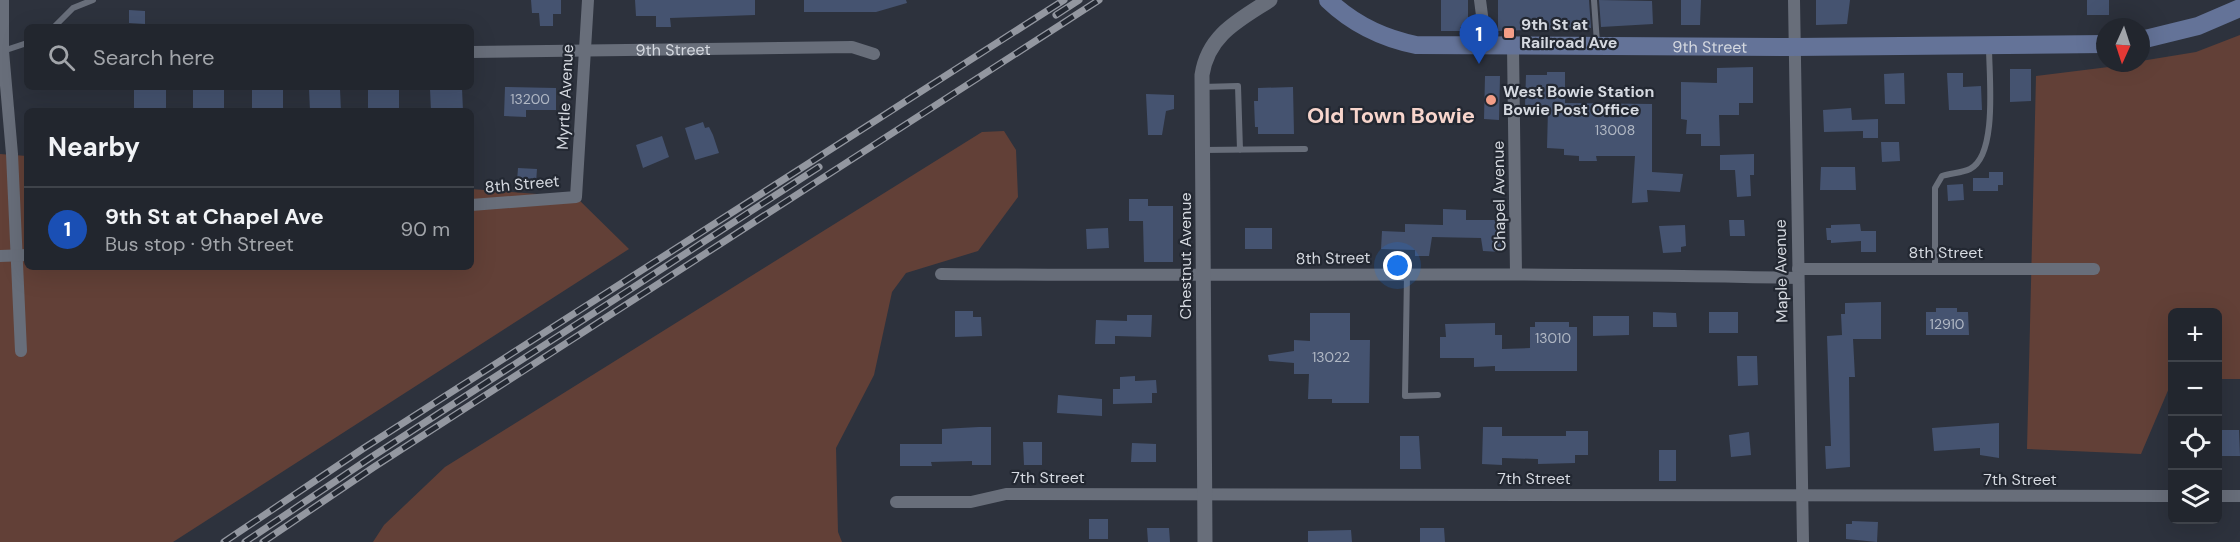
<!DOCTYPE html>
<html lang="en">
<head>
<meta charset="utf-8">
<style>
  :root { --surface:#22262e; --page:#2e323a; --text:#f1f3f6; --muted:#a2a5aa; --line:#3f434a; --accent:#95b2f1 }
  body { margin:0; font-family:"DM Sans",sans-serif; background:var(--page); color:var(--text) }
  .controls { position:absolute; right:18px; bottom:18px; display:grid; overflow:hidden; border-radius:9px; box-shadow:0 6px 24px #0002 }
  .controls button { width:54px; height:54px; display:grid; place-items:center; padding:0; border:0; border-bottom:2px solid var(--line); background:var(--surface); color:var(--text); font:30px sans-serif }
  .compass { position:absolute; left:2096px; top:18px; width:54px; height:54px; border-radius:50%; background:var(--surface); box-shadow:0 6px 24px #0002; rotate:183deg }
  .you { position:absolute; left:1398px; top:266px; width:21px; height:21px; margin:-15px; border:4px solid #fff; border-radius:50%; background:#1a73e8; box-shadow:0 0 0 9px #1a73e833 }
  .badge { display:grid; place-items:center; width:39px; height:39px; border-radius:50%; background:var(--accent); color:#fff; font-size:20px; font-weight:700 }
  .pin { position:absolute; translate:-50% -50px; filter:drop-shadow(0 2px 3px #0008) }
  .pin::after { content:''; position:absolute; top:32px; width:21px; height:18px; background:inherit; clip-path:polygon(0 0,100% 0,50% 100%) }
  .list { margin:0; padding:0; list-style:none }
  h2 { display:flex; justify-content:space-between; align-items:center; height:78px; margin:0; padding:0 24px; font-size:26px }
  h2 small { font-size:20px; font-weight:400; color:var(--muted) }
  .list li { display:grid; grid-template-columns:39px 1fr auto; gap:18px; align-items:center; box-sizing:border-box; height:84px; padding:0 24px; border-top:2px solid var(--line) }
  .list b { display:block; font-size:22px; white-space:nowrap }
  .list p { margin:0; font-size:20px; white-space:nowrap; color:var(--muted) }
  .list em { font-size:20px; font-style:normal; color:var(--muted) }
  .icon { flex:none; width:33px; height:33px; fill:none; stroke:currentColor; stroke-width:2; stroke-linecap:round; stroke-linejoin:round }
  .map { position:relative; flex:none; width:2240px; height:542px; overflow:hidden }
  .search { position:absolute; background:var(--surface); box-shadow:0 6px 24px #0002; left:24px; top:24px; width:450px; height:66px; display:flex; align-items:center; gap:15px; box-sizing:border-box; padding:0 21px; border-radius:9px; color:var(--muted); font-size:22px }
  .panel { position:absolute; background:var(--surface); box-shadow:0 6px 24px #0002; left:24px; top:108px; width:450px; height:162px; border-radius:9px }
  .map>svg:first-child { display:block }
</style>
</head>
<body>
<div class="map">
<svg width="2240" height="542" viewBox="0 0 2240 542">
  <rect width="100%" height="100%" fill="#2d323d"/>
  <path fill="#624037" d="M2240,35V379H2218V312H2172V381L2141,454L2027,449L2036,76L2141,63V61L2196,52Z
    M1004,131L1016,150L1018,197L978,251L906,273L892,292L874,375L836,448L838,532L842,542H373L384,525L445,467L982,132Z
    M0,154L27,156V267H471V189L576,197L629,249L173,542H0Z"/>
  <path fill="#455370" d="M531,0H561V14H553V26H540L539,13H532Z
    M635,0H755V15L670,18L671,27H656V16H636Z
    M804,0H906L907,3L876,12H804Z
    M1441,0H1468V27H1460L1461,31H1441Z
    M1498,0H1589L1591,28L1498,31Z
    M1599,0L1652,1L1653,24L1601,27Z
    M1681,0H1701L1700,25H1681Z
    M1816,0H1850L1847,24L1816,25Z
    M2087,0H2109V15H2087Z
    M129,10L145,11V24L129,23Z
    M1753,67V103H1739V115H1719L1720,146H1701V134H1686L1687,120L1681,119V82L1717,83V68Z
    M2010,69H2031V101L2010,102Z
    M1547,72H1565V103L1652,104V172L1683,174L1680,192L1647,190L1648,202L1632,203L1635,156H1596L1597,161H1579V156L1564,155V149L1547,148L1548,109L1546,106L1525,105L1526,75H1547Z
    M1904,73L1905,104H1885L1884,74Z
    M1947,73H1963V87L1981,86L1982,110H1949Z
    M1485,76H1500L1499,120L1484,119Z
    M505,87L556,88V110H526V117L504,116Z
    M1293,87L1294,134H1258V127H1255L1254,101H1258V88Z
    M462,88L463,111H431L430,89Z
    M134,89L166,90V111H134Z
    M193,89H224V111H193Z
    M252,89H283V111H252Z
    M309,89H340L341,111H310Z
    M368,89H399V111H368Z
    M1146,94L1174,95V109L1166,111L1162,135H1148Z
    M1851,108L1852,120L1878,119V138H1863V131L1824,132L1823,110Z
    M703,122L705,128L709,127L713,135L719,153L695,160L685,128Z
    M662,136L669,157L643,168L636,145Z
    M1881,142H1899L1900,161L1882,162Z
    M1754,154V175H1750L1751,196L1737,197L1735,170H1720V155Z
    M1821,167H1855L1856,190H1820Z
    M518,168L537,169L536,183L517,181Z
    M1989,172H2003V185H1998V191H1973V178H1989Z
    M1963,184L1964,200L1948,201L1947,185Z
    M1129,199H1148V206H1173V262H1144L1143,221H1129Z
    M1443,209L1466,210V220H1501V252L1483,251L1481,238L1432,237L1429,256H1415V250L1381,249L1382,231L1405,232V224L1443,225Z
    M1729,220H1744L1745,236H1730Z
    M1860,224L1861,231H1876V252H1861V241L1831,243V240H1827L1826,228H1831V225Z
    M1685,225L1686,246L1681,247V252L1663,253L1659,226Z
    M1108,228L1109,248L1087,249L1086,229Z
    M1245,228H1272V249H1245Z
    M1881,302V339H1853L1855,377H1849L1850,467L1826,469L1825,446H1831L1827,336L1842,335L1841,314H1845V303Z
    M1936,308H1957V312H1968L1969,335H1926V312H1936Z
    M955,311H973V317H981L982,336L955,337Z
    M1653,312L1676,313L1677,327H1653Z
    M1709,312H1738V333H1709Z
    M1310,313H1350V340H1370L1369,403H1332V399H1308L1309,374H1294V363L1269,361L1268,355L1294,351V340L1310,341Z
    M1127,315H1152L1151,337L1115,336V344H1095L1096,320L1127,321Z
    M1593,316H1629V335L1593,336Z
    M1535,322H1569V327H1577V371H1495V366L1474,367V358H1440V337H1446L1445,324L1495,323V335H1502V349L1530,348V327H1535Z
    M1737,356H1757L1758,385L1738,386Z
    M1135,376V381L1156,380L1157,393H1152V403L1113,404V389H1120V377Z
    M1058,395L1102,399V416L1057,413Z
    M1999,423V458L1980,455V448L1934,451L1932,428Z
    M979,427H991V465H972V461L931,462L932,466H900V444H942V429Z
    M1483,427H1502V436H1566V431H1588V455H1575V463L1538,464V459L1502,458V465L1482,464Z
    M2217,430H2239L2240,456H2217Z
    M1749,432L1751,455L1731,457L1729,435Z
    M1400,436H1419L1421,469H1400Z
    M1023,442H1042V465H1024Z
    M1132,443L1156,444V462H1131Z
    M1659,450H1676V481H1659Z
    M1089,519H1108V539H1089Z
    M1852,521L1878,522L1877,542L1846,539V524H1852Z
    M1147,528H1169L1170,542H1148Z
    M1420,528H1444L1445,542H1420Z
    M1351,530L1352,542H1308V531Z"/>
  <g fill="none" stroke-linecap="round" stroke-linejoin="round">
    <path stroke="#686e7a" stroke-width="6" d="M1594,0L1597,43
      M54,27L73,8L93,0
      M3,51L27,43
      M1202,87L1238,86L1240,150
      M1203,150L1305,149
      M1935,268V188L1942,176C1950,173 1962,173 1970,169C1998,155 1989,75 1989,47
      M1407,275L1405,396L1438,395"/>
    <g stroke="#686e7a" stroke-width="12">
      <path d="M3,0V51L12,154L21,351"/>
      <path d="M1480,0L1486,46"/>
      <path d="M1794,0L1803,542"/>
      <path d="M1513,47L1516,274"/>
      <path id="s1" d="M471,52L852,47L874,54"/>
      <path d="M471,205L576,197L588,0"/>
      <path d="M0,256L27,255"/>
      <path d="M1798,269H2094"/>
      <path d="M941,274C1227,277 1512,271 1798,278"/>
      <path d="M2218,496H2240"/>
      <path d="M896,502H971L1006,494L2172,496"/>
    </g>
    <path stroke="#686e7a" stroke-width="15" d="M1205,542L1202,75C1208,35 1239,20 1270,0"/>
    <g stroke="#647398" stroke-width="18">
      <path id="s2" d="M1328,0C1353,24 1382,38 1416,45L1794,47L2105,44"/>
      <path d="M2141,40L2198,26L2240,8"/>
    </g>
    <defs>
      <path id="rail" d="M1056,15L1079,0
        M224,542L364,448L1064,0
        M245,542L370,458L819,167
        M263,542L374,467L1099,0"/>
    </defs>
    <use href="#rail" stroke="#9397a0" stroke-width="7"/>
    <use href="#rail" stroke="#232832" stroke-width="4.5" stroke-dasharray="14" stroke-linecap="butt"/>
  </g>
  <g fill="#f49e87" stroke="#232832" stroke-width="2">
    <rect x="1503" y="27" width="12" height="12" rx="3"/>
    <circle cx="1491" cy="100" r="6"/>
  </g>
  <g text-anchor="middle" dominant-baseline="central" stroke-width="4.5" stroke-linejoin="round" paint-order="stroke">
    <g font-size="14" fill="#b1b8c4">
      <text x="530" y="99">13200</text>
      <text x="1615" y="130">13008</text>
      <text x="1947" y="324">12910</text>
      <text x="1553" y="338">13010</text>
      <text x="1331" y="357">13022</text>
    </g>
    <g font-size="16" font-weight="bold" fill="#d5d9e0" stroke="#232832" text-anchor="start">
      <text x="1521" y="24">9th St at<tspan x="1521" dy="18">Railroad Ave</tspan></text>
      <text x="1503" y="91">West Bowie Station<tspan x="1503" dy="18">Bowie Post Office</tspan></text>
    </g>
    <g font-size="16" fill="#d5d9e0" stroke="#232832">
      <text stroke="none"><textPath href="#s2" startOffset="394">9th Street</textPath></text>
      <text stroke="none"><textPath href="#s1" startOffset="202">9th Street</textPath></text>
      <text transform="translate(565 97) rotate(-87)">Myrtle Avenue</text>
      <text transform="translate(522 184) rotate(-5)">8th Street</text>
      <text transform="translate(1499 196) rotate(-91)">Chapel Avenue</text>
      <text x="1946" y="252">8th Street</text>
      <text transform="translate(1185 256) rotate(-90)">Chestnut Avenue</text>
      <text transform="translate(1333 258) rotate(-1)">8th Street</text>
      <text transform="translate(1781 271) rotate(-91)">Maple Avenue</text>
      <text x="1048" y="477">7th Street</text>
      <text x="1534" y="478">7th Street</text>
      <text x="2020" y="479">7th Street</text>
    </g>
    <g font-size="22" font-weight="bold" fill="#f7d5cc" stroke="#232832">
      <text x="1391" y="115">Old Town Bowie</text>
    </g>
  </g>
</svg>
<div class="controls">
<button>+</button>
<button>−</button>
<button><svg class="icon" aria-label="locate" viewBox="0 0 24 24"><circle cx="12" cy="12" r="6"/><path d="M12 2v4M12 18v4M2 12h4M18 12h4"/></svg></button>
<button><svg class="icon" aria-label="layers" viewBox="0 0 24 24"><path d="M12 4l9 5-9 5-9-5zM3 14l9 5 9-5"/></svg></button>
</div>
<svg class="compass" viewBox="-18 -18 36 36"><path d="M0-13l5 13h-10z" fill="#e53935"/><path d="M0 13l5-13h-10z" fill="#a2a5aa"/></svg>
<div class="you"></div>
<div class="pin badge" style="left:1479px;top:64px;background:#1a4fb4">1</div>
<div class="search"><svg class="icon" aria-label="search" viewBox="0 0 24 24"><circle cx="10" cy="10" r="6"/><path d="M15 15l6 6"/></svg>Search here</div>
<section class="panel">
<h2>Nearby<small></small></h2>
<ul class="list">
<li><span class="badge" style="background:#1a4fb4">1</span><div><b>9th St at Chapel Ave</b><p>Bus stop · 9th Street</p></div><em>90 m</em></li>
</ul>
</section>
</div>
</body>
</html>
